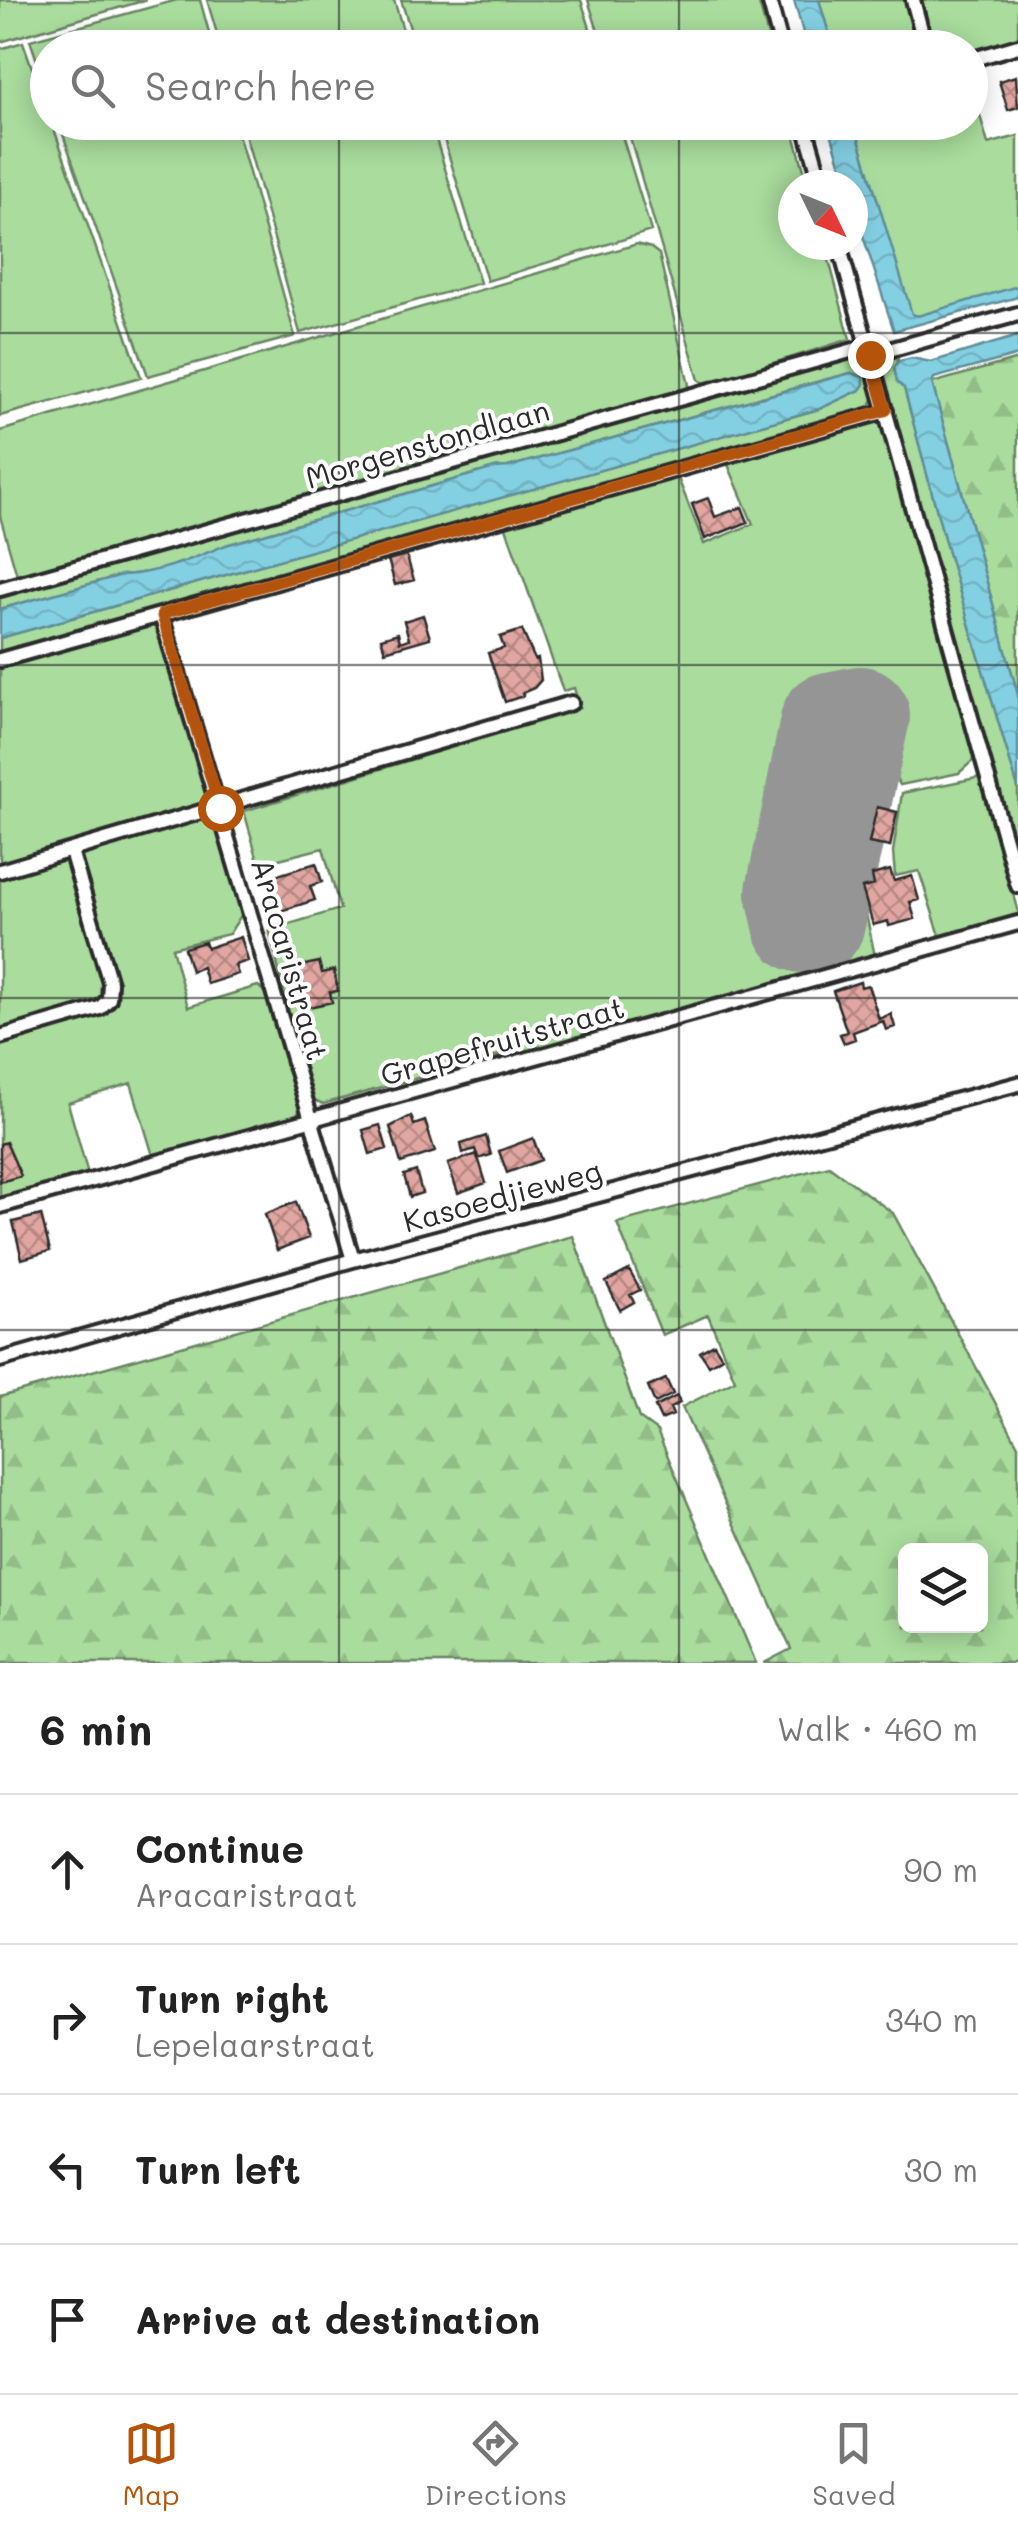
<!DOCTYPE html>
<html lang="en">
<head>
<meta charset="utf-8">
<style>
  :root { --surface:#fff; --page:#f6f6f6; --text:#222; --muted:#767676; --line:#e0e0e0; --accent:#b45309 }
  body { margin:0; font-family:Mali,sans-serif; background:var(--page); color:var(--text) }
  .controls { position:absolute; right:30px; bottom:30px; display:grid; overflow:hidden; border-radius:15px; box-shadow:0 5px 25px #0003 }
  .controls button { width:90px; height:90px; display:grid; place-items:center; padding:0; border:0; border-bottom:2px solid var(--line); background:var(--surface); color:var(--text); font:50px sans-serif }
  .compass { position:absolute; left:778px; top:170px; width:90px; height:90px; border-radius:50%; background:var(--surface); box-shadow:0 5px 25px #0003; rotate:133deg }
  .stop { position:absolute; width:30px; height:30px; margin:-22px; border:8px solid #b45309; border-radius:50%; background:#fff }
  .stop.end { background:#b45309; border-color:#fff; box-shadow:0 2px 10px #0008 }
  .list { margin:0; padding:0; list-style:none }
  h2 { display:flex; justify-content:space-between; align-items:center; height:130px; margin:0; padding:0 40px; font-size:42px }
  h2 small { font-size:32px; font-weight:400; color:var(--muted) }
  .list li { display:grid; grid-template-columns:65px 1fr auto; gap:30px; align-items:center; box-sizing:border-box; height:150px; padding:0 40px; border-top:2px solid var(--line) }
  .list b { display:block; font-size:38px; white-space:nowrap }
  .list p { margin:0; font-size:32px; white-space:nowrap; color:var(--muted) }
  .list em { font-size:32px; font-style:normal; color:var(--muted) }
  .icon { flex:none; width:55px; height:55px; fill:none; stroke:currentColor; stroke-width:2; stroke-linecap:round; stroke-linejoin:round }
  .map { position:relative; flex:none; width:1018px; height:1663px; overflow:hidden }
  .search { position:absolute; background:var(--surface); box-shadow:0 5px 25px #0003; left:30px; right:30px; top:30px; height:110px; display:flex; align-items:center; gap:25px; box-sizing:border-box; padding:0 35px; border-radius:55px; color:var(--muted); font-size:38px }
  .sheet { height:730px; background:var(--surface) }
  nav { display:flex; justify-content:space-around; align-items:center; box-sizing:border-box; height:140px; border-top:2px solid var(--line); background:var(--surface); font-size:28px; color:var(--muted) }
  nav a { display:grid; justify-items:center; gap:5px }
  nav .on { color:var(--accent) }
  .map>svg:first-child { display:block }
</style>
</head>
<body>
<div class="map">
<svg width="1018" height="1663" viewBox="0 0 1018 1663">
  <defs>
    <pattern id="forest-firs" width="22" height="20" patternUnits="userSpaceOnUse" patternTransform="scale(2.5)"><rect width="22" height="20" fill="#a9dc9d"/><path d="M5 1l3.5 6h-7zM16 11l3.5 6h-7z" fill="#92bd87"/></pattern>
    <pattern id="water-waves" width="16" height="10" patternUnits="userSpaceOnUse" patternTransform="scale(2.5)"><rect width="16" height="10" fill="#84d0e3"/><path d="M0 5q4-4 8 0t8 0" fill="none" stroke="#72b3c3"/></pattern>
    <pattern id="building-cross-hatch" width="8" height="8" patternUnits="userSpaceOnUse" patternTransform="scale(2.5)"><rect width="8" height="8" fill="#e1a6a1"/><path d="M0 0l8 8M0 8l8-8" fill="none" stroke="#b78783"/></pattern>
  </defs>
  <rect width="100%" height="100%" fill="#fff"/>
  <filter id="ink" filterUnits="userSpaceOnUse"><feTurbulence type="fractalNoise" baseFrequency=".01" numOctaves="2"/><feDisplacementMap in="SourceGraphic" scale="20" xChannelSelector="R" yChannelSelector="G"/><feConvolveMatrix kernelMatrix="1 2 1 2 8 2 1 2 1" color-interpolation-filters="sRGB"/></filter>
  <g filter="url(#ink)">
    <path fill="#a9dc9d" stroke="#6a8464" stroke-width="2.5" d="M0,0H146L0,42Z
      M177,0H200L213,47L48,48L47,90L30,40Z
      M207,0H394L408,47H221Z
      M401,0H581L596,47H416Z
      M588,0H758L771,47H603Z
      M819,0H908L922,47H833Z
      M918,0H1018V39L971,54L970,48L931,47Z
      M23,42L47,111L48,122L52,123L141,377L0,416V49Z
      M971,83L988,144L1018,136V287L918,316L911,314L854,123L970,122Z
      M59,123H235L295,336L148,376Z
      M242,123H431L480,283L300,333Z
      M439,123H618L651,231L487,281Z
      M626,123H791L808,185H793V245H825L850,339L707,384L699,380Z
      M637,244L651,248L659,254L689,385L685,392L18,579L0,516V431Z
      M897,356C901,369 890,376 904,388L947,549L1018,788V868L886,390L881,368L890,357Z
      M854,358L865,365L875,395L869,408L856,413L0,654V638L819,409L860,390L851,373L827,379L508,467L495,468L226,545C193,559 158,574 122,575L0,609V594L767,379Z
      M876,418L884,424L978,756L959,773L900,785L894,774L850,777L864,713L828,721L793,893L801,927L818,926L826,886L859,881L875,956L516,1058L512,1052L323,1104L310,1098L269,930L340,909L323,848L259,864L244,811L580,708L574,688L563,691L504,522L676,473L704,544L753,524L727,462Z
      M150,625L161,630L209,791L208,801L201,809L0,865V664Z
      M981,777L1018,909V919L941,939L919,871L895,876L893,852L902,793Z
      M203,818L216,822L242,914L229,934L172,948L188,1007L258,986L271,998L299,1100V1111L292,1121L154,1159L131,1083L68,1103L89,1178L0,1203V1042L105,1013L118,997L78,854Z
      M70,858L107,984L98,1004L0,1031V877Z"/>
    <path fill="url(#forest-firs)" stroke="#6a8464" stroke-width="2.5" fill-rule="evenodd" d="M1018,359V695L932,383Z
      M829,1166L893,1213L1018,1445V1663H764L791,1649L682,1407L735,1380L708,1315L662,1335L617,1223ZM980,1550V1626H906V1550Z
      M573,1236L639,1418L657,1431L756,1663H0V1397Z"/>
    <path fill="url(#water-waves)" stroke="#608e99" stroke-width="2.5" d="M794,0H819L833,47H807Z
      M828,123H854L912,314L918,316L1018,286V297L894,331L853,205V185H847Z
      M1018,336V355L934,378L932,383L1018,695V788L947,549L904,388L897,382L894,368L899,361L912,358L931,362Z
      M851,373L863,377L864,384L860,390L819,409L0,638V609L122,575C158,574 193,559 226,545L495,468L508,467Z"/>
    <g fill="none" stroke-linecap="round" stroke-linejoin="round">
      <path stroke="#959595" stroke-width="100" d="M860,716L815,922L803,923L796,892L830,722Z"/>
    </g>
    <path fill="url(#building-cross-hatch)" stroke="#2b2b2b" stroke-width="2.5" d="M1016,76L1018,107L1008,110L999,81Z
      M708,498L715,517L742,507L748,522L705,539L692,504Z
      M406,554L414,580L395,585L388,559Z
      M423,615L430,638L385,651L381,638L398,633L400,642L409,639L404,621Z
      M522,630L535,660L538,659L541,680L534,688L522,693L523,696L505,702L488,653L504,648L500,637Z
      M877,807L897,812L890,847L869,843Z
      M316,863L322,882L310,886L315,900L268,915L263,898L270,896L265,879Z
      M890,870L894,881L912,876L919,900L910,902L915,919L889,926L888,921L873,925L862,888L874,885L872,875Z
      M241,937L248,961L235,965L238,974L207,984L202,967L191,971L184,948L205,942L207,948Z
      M319,962L322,973L334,970L338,991L330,992L332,1002L304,1008L296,967Z
      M860,982L861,987L868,985L879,1019L891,1014L895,1027L886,1030L883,1021L853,1032L855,1039L844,1043L840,1034L847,1032L833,991Z
      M411,1116L414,1125L425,1121L435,1152L401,1163L390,1127Z
      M380,1125L387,1149L370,1154L363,1130Z
      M486,1136L491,1155L478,1159L475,1149L463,1153L461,1144Z
      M533,1138L541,1160L507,1173L499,1151Z
      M6,1142L21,1176L0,1182V1144Z
      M477,1154L486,1183L458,1193L448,1164Z
      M416,1171L422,1193L410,1197L404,1175Z
      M296,1202L309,1238L277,1250L265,1214Z
      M41,1215L50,1251L22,1259L13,1222Z
      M629,1270L640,1290L630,1295L634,1302L620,1310L606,1282Z
      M714,1344L722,1357L709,1365L700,1352Z
      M666,1379L673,1394L655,1403L648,1387Z
      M677,1396L680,1403L670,1408L673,1415L661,1420L655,1407Z"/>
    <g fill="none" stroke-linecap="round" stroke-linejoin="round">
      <defs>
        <path id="minor" d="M769,0L782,48
          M913,0L926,48
          M970,60L1018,46
          M804,122L822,185
          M839,245L1018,886
          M871,355L1018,314
          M0,589L868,346
          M161,615L353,1260
          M0,660L886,411
          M0,871L571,703
          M0,1037L100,1008L109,999L110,983L71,851
          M0,1206L1018,923
          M0,1360L353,1260L1018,1084"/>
      </defs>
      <use href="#minor" stroke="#2b2b2b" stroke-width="20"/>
      <use href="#minor" stroke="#fff" stroke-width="12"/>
    </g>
  </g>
  <g fill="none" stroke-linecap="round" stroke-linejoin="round" filter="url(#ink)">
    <path stroke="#b45309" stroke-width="12" d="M220,808L162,614L886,410L870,355"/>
  </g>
  <path fill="none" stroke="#2b2b2b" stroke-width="2.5" stroke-opacity="0.55" d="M339,0V48M679,0V48M339,122V1663M679,122V1663M0,333H1018M0,665H1018M0,998H1018M0,1330H1018"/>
  <g text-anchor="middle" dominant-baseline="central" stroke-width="8" stroke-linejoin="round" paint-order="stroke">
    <g font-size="30" fill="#2b2b2b" stroke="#fff">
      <text transform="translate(427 443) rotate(-16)">Morgenstondlaan</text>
      <text transform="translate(291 959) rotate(74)">Aracaristraat</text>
      <text transform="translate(502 1040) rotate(-16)">Grapefruitstraat</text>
      <text transform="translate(502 1195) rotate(-15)">Kasoedjieweg</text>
    </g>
  </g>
</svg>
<div class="controls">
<button><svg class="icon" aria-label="layers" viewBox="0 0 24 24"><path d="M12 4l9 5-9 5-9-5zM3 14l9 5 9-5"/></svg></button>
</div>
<svg class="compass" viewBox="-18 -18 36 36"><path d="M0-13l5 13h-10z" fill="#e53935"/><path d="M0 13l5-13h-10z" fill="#767676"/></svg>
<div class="stop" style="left:220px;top:808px"></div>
<div class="stop end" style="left:870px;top:355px"></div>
<div class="search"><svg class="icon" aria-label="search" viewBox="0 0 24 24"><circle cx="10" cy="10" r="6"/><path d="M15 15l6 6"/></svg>Search here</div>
</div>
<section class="sheet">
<h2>6 min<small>Walk · 460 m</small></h2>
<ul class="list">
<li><svg class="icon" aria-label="ahead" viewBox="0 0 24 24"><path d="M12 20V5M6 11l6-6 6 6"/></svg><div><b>Continue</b><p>Aracaristraat</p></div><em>90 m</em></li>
<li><svg class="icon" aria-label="right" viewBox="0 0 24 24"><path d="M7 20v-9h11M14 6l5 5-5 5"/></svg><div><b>Turn right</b><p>Lepelaarstraat</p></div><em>340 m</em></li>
<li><svg class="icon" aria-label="left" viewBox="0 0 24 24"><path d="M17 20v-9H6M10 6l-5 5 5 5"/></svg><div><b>Turn left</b></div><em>30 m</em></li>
<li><svg class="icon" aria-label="arrive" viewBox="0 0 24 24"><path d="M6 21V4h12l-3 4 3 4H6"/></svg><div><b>Arrive at destination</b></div></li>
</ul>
</section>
<nav>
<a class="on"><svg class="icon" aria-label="map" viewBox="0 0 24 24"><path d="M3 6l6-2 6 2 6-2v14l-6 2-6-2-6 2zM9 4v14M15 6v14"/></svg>Map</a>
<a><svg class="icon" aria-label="directions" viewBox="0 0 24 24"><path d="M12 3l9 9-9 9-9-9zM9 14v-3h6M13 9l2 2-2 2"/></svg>Directions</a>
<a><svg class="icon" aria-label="saved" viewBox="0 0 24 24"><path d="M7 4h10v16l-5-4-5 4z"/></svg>Saved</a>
</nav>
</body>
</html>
